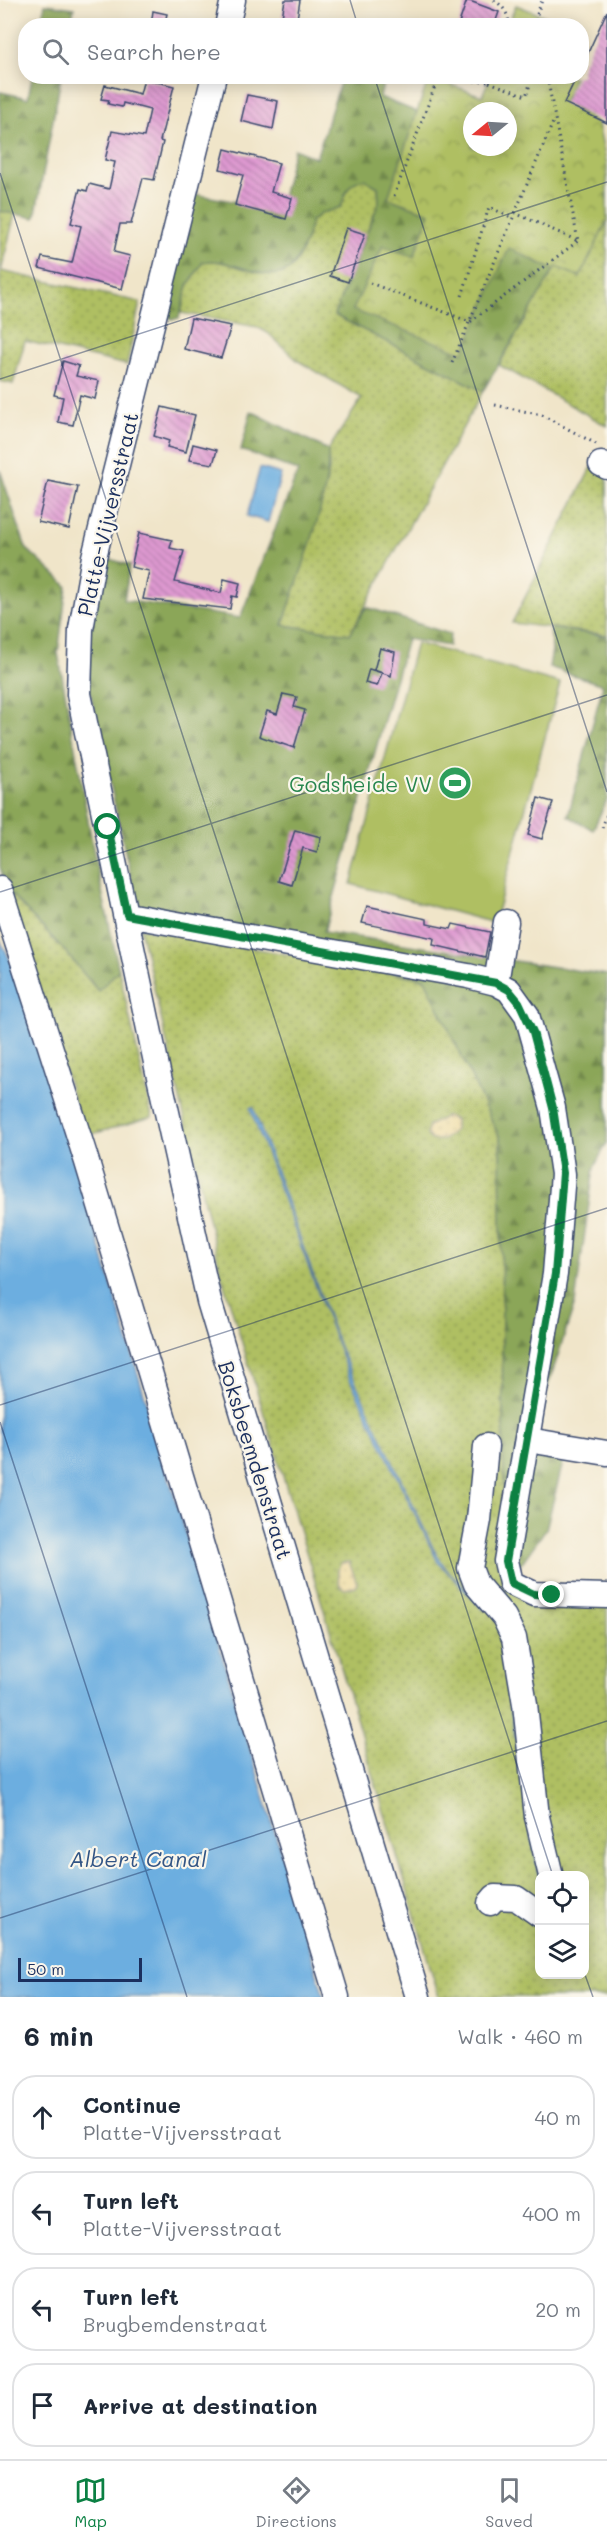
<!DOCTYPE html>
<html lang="en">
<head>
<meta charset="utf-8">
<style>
  :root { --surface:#fff; --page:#f6f6f7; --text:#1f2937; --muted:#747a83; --line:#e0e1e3; --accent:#0b8043 }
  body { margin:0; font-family:Mali,sans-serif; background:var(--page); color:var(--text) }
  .controls { position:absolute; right:18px; bottom:18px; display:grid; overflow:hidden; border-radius:12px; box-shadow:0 3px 15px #0003 }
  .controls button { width:54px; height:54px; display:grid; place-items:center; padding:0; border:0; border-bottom:2px solid var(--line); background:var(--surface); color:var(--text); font:30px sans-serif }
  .compass { position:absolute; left:463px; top:102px; width:54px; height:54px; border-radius:50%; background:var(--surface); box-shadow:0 3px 15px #0003; rotate:252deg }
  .scale { position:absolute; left:18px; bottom:15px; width:124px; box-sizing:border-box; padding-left:6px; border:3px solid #1b2f5e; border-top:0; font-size:16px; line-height:21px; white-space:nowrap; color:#1b2f5e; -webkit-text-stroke:4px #fbf7ec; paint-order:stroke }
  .stop { position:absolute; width:18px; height:18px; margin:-14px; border:4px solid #0b8043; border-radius:50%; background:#fff }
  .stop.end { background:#0b8043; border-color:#fff; box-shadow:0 2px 6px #0008 }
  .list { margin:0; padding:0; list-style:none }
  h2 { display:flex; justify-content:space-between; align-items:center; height:78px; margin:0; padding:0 24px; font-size:26px }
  h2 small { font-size:20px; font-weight:400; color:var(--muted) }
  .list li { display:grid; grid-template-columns:39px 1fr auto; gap:18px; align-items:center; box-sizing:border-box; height:84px; margin:0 12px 12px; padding:0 12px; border:2px solid var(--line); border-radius:24px }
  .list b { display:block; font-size:22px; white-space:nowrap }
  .list p { margin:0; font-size:20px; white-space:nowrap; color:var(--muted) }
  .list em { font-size:20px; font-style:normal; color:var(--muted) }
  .icon { flex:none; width:33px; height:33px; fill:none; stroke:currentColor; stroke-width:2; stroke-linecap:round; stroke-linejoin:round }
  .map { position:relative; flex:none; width:607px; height:1997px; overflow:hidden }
  .search { position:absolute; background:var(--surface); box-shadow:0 3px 15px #0003; left:18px; right:18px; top:18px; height:66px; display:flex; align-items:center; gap:15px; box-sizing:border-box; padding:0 21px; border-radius:24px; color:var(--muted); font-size:22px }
  .sheet { height:462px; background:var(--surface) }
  nav { display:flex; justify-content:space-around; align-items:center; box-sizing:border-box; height:84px; border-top:2px solid var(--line); background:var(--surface); font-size:16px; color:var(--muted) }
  nav a { display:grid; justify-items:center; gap:3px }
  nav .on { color:var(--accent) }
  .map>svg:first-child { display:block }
</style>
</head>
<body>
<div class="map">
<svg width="607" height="1997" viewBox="0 0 607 1997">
  <defs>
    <pattern id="grass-dots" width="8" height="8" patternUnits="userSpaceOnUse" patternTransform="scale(1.5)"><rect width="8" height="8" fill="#afbf62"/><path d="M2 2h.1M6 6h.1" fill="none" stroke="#8e9c54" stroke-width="1.8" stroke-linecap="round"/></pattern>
    <pattern id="forest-firs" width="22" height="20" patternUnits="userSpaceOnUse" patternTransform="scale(1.5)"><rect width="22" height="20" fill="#8ba658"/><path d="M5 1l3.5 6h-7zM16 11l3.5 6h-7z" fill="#71884c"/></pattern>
    <pattern id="sand-dots" width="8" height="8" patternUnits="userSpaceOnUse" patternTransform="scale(1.5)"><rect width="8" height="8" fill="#eeda9e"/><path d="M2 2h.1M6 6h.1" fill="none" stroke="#ccbb8a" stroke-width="1.8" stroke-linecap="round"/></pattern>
    <pattern id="park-crowns" width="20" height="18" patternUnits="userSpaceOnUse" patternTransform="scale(1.5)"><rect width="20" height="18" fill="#afbf62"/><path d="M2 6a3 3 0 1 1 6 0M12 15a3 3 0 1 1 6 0" fill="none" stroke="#8e9c54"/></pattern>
    <pattern id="building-back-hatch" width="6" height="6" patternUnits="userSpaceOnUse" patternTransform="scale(1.5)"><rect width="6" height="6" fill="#de99d0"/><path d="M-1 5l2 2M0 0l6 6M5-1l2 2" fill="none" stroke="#b37dac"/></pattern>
  </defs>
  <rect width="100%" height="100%" fill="#fbf7ec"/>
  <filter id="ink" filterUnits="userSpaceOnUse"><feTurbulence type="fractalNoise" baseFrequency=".0167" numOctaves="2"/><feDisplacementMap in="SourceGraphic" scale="12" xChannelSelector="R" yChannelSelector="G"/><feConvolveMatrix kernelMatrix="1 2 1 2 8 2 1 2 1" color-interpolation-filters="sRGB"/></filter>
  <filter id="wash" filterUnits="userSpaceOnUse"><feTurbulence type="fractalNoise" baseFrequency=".008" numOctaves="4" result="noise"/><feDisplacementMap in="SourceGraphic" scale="24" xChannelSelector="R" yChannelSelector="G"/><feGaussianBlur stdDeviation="1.35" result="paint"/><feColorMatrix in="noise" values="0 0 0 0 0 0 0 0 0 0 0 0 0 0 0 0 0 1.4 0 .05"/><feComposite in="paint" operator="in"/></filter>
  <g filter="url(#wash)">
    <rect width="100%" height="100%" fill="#f0e5c9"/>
    <path fill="url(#grass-dots)" stroke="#657760" stroke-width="1.5" fill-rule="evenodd" d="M364,178L378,187L379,203L334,315L483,391L350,634L283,625L322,500L329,470L328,450L362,398L298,361L268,333L257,327L181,313L188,285L203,262C232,255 274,292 294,264C304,249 307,239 311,221L322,213L341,207C346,192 348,182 364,178Z
      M0,211L15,214L1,271L140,302L127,365L25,341L13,384L0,381Z
      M607,221V426L499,365L556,266L580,277Z
      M592,466L607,475V635L512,623Z
      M7,890L64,950L98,991L119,970L152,1117L85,1136Z
      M140,928L425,979L500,1138L505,1586L607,1585V1997H439L327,1620L221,1274ZM540,1876H584V1974H540Z"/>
    <path fill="url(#forest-firs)" stroke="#536a5b" stroke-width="1.5" d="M45,4L74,8L71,25H41Z
      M32,77H61L35,218L0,211V92L28,98Z
      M342,77L383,85L380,97L417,112L388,198L430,213L414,257L383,246L353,310L509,248L554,270L483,391L334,315L379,202L378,187L364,179C348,182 346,192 341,207L322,213L311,221C307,239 304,249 294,264C274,292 232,255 203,262L188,285L179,318L172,320L164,312L195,194L279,210L294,149L316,158Z
      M251,411L328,450C331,499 298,576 283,625L350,634L366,607L450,634L449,646L407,639L324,932L607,975V1142L594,1168L575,1303L530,1441L565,1455L546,1529L505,1586L500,1138L425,979L137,906L89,687L87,638L106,558L130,565L124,600L240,618L298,471L241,450Z
      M0,470L26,548L67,586L58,653L95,859L119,970L98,991L64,950L7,890L0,867Z
      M550,628L607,636V799L593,830L568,816L603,685L549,667L552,650Z"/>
    <path fill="url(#sand-dots)" stroke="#84847e" stroke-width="1.5" d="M447,1116L455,1120V1130L443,1140H431L427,1135L428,1126Z
      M349,1562L357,1583L355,1587L344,1589C337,1585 336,1570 341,1563Z"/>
    <path fill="url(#park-crowns)" stroke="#657760" stroke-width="1.5" fill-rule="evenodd" d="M516,5L562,23V25H508Z
      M429,77L482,96L490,77H574L564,102L598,123L607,165V221L580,277L556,267L554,270L509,248L463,353L353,310L383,246L414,257L430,213L388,198ZM472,111H508V147H472Z"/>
    <path fill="#afbf62" stroke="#657760" stroke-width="1.5" d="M416,643L560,683L494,923L351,884Z"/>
    <path fill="#6caee0" stroke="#446e9f" stroke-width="1.5" d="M260,468L281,474L268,522L247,516Z
      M0,940L20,979L324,1997H0Z
      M253,1107L339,1347L434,1550L446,1569L485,1607L483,1609L438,1562L350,1379L250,1108Z
      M502,1657H503L539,1880Z"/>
    <g id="blocks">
      <path fill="url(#building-back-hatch)" d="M285,0H300L297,19L282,17Z
        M467,0L499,12L494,26H458Z
        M153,11L167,14L164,26H151Z
        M607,11V123L564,103L577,76H582V66Z
        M144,79L174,86L160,141L163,142L154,180L143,178L131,224H120L114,252L130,256L122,289L39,268L42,257L72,263L81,226L71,223L80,189L87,191L89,184L109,189L115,162L105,160L112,131L144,137L150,110L123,103L122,107L108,104L109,100L101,99L105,85L140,94Z
        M247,95L278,101L273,129L241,121Z
        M225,149L279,163L271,192L292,198L286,219L235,205L243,175L220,169Z
        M346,228L365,234L348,282L330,276Z
        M191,318L231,326L221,358L184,349Z
        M63,361L79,366L76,376L99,381L95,399L80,395L73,425L58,422L63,397L54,395Z
        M162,407L195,415L186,452L167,447L169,441L154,436Z
        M193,444L217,450L213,464L189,460Z
        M48,481L78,487L69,529L38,522Z
        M139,533L172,540L170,548L184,551L175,582L221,593L224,579L240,583L237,597L232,596L230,609L143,599L149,571L131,567Z
        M380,648L395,652L391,676L374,670Z
        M369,669L382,673L377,686L365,683Z
        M283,694L297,697L294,707L305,710L294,748L259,736L267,711L277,714Z
        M538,798L553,802L542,839L528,835Z
        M295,830L321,837L317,852L303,848L292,885L279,881Z
        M367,906L427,919V924L451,929L453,924L490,932L485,957L433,945L434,938L362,923Z"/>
    </g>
  </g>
  <g filter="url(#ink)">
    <use href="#blocks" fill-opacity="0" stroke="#3b4a6e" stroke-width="1.5"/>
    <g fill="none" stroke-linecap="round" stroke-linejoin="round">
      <defs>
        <path id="minor" d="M227,26L233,0
          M214,76L94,557L81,629L79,694L158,1072L209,1301L418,1997
          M601,464L607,467
          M0,889L87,1162L337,1997
          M127,915L468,976L496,983L509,990L527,1015L553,1108L563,1174L555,1274L506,1561L511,1583L534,1594L607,1596
          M496,983L506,922
          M528,1440L607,1453
          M486,1446L479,1520L470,1568L476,1584L504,1617L514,1638L525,1704L537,1817L551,1876
          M490,1903L495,1897L516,1898L540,1915"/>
      </defs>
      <use href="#minor" stroke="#3b4a6e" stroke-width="27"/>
      <path stroke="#3b4a6e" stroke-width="3" stroke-dasharray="1.5 4.5" stroke-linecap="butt" d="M494,0C503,6 509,14 509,26
        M537,26L536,17L542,0
        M489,82L526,96L533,76
        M394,196L438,78L489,82L491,76
        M515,213L554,120
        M370,283L470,322L578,241
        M462,296L489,207L513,218
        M452,363L515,213L578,241L547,76
        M495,405L542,415L598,445
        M602,828L607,814"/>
      <use href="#minor" stroke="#fff" stroke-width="24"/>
    </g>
  </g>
  <g fill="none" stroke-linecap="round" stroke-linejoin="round" filter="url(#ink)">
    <path stroke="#0b8043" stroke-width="8" d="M108,827L127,915L496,983L509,990L519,1002L533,1032L553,1108L563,1173L555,1274L506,1561L511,1583L534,1594L552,1595"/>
  </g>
  <path fill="none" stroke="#1b2f5e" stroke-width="1.5" stroke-opacity="0.45" d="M350,0L358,26M374,76L607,792M0,173L553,1876M0,379L607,182M0,892L607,695M0,1405L607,1208M0,1422L187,1997M0,1918L607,1721M584,1972L593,1997"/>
  <defs>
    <symbol id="stadium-disc" viewBox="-11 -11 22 22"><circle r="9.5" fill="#2e9e5b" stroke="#fbf7ec"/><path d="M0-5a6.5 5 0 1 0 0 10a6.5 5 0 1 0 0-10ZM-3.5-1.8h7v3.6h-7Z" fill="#fff"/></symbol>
  </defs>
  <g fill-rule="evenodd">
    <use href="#stadium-disc" x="436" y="764" width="38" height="38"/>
  </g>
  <g text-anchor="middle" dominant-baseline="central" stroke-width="4.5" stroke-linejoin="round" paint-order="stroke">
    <g font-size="21" fill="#1b2f5e" stroke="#fbf7ec">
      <text transform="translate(107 514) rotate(-77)">Platte-Vijversstraat</text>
      <text transform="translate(256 1460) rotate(73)">Boksbeemdenstraat</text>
    </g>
    <g font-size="21" fill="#27864d" stroke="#fbf7ec" text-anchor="end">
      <text x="432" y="783">Godsheide VV</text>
    </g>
    <g font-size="22" font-style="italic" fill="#335585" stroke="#fbf7ec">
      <text x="138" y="1858">Albert Canal</text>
    </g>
  </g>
</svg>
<div class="controls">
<button><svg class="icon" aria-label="locate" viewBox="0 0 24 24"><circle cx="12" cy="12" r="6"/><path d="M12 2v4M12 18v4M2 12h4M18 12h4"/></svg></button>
<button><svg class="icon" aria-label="layers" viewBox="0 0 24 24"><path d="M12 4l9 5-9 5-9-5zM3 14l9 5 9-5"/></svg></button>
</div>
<svg class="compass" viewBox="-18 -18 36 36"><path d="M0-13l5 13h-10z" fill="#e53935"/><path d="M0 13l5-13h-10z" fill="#747a83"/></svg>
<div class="scale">50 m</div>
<div class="stop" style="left:108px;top:827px"></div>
<div class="stop end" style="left:552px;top:1595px"></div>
<div class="search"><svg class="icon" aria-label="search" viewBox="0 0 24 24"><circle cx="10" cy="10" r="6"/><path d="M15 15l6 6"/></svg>Search here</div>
</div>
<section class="sheet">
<h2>6 min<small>Walk · 460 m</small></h2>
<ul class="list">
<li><svg class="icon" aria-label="ahead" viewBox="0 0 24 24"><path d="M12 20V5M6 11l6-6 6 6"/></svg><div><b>Continue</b><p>Platte-Vijversstraat</p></div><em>40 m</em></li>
<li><svg class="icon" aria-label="left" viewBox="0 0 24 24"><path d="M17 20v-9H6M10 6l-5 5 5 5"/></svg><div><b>Turn left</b><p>Platte-Vijversstraat</p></div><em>400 m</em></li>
<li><svg class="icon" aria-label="left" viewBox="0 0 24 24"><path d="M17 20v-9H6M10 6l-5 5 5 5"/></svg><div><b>Turn left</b><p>Brugbemdenstraat</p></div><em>20 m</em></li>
<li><svg class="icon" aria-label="arrive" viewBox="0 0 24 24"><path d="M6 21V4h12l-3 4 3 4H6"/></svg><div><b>Arrive at destination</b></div></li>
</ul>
</section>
<nav>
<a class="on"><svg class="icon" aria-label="map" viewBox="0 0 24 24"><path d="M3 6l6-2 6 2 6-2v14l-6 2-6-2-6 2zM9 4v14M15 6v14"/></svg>Map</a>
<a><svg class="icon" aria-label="directions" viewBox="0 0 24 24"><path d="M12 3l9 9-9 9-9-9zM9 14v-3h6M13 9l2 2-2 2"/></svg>Directions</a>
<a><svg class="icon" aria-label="saved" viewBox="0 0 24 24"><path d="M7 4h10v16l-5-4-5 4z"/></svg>Saved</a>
</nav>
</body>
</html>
